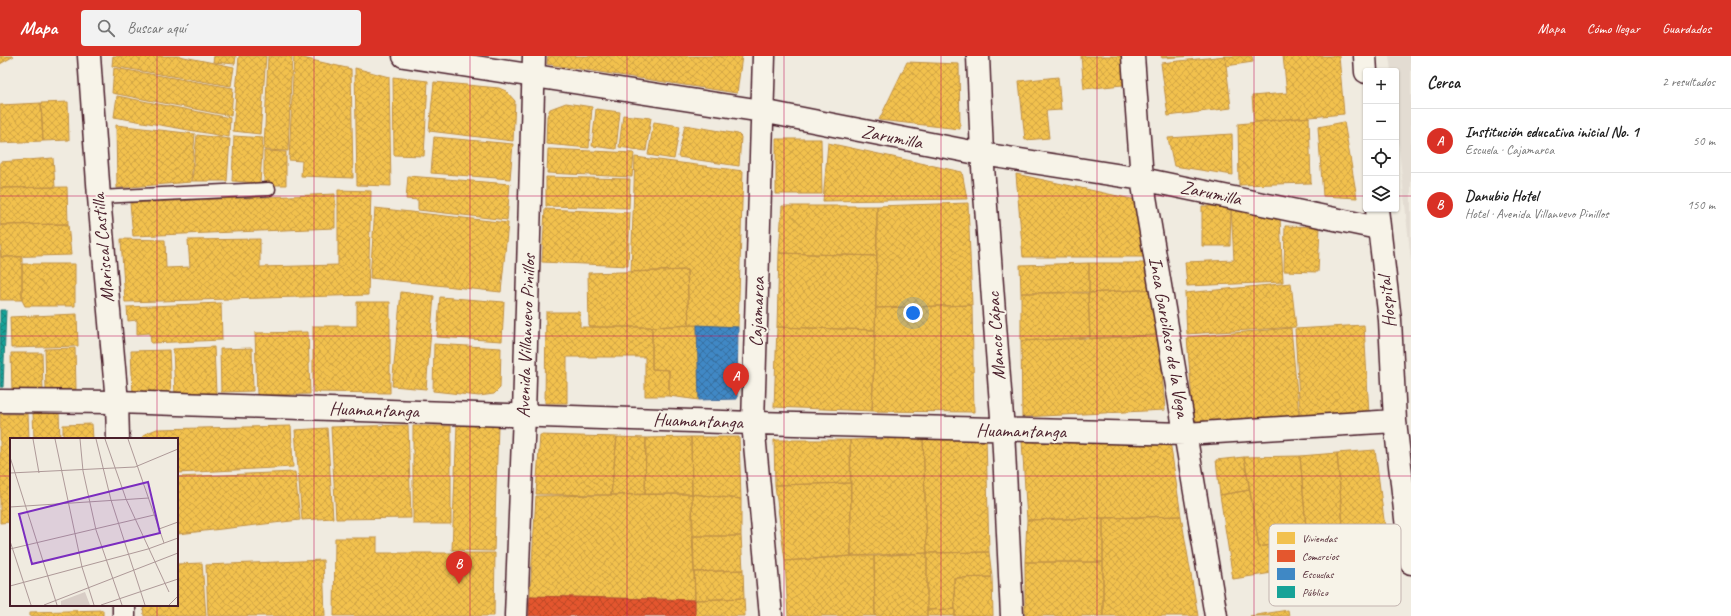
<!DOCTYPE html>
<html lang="es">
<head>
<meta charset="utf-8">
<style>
  :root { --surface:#fff; --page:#f2f2f2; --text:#222; --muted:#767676; --line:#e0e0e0; --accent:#d93025 }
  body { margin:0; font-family:Caveat,sans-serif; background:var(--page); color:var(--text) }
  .controls { position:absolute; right:12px; top:12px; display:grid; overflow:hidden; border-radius:4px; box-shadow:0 1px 3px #0004 }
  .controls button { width:36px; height:36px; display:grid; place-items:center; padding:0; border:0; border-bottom:1px solid var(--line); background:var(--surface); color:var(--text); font:20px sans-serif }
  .you { position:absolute; left:913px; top:257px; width:14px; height:14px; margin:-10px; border:3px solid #fff; border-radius:50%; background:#1a73e8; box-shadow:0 0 0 6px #1a73e833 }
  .badge { display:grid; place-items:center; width:26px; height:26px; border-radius:50%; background:var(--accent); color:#fff; font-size:13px; font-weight:700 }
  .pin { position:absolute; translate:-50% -33px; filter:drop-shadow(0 1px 2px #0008) }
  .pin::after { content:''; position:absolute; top:21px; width:14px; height:12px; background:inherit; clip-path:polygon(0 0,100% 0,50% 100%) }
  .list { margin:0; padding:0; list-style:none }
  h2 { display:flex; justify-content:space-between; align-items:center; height:52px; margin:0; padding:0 16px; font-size:17px }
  h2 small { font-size:13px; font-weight:400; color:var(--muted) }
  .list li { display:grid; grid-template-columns:26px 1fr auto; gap:12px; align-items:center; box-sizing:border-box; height:64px; padding:0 16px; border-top:1px solid var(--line) }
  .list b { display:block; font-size:15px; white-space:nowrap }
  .list p { margin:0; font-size:13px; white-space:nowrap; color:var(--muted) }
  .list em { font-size:13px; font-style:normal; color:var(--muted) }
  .icon { flex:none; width:22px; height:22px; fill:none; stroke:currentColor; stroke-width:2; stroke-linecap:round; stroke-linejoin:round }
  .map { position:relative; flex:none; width:1411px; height:560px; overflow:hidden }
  header { display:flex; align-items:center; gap:24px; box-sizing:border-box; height:56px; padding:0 20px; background:var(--accent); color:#fff }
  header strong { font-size:19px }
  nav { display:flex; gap:22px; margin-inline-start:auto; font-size:14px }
  .search { width:280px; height:36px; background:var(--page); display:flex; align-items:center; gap:10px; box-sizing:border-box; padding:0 14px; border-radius:4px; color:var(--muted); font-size:15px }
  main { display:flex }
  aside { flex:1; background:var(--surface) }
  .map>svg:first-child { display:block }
</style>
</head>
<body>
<header>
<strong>Mapa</strong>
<div class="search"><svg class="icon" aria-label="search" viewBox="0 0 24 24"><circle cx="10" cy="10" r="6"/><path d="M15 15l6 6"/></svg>Buscar aquí</div>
<nav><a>Mapa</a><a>Cómo llegar</a><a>Guardados</a></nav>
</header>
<main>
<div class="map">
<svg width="1411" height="560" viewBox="0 0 1411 560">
  <defs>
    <pattern id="homes-cross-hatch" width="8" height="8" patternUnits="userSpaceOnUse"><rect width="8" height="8" fill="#f2c14e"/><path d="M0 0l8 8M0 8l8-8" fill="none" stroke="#d1a544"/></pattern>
    <pattern id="shops-cross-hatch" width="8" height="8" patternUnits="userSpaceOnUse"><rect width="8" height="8" fill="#e4572e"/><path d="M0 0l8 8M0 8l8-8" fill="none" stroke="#bb4727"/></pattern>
    <pattern id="schools-cross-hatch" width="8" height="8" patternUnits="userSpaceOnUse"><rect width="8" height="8" fill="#3f88c5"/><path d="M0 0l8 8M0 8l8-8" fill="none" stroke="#376fa0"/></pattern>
    <pattern id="public-cross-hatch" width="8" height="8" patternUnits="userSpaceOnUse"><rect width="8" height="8" fill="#17a398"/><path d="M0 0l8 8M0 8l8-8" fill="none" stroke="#17847c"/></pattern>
  </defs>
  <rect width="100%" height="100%" fill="#f0ebe0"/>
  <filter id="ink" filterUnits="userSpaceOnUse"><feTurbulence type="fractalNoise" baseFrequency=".025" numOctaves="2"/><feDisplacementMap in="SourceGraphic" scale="8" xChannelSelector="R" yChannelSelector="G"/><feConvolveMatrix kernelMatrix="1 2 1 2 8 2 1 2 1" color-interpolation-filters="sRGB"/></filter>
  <g filter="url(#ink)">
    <path fill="#e3dcd2" d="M1389,0H1411V205L1396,65V15H1391Z"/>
    <path fill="url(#homes-cross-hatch)" stroke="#c09044" d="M0,0H14L0,8Z
      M113,0H179L234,11L231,30L112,10Z
      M214,0H236L235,8L213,6Z
      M239,0H266L260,78L233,75Z
      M268,0H292L288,95L264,94Z
      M294,0L351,13L353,122L301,120L302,105L289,104Z
      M548,0H742L737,37L547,8Z
      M1081,0H1129L1132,28L1084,33Z
      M1161,0H1193L1162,2Z
      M1225,0L1231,52L1168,60L1161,7Z
      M1225,0H1252L1253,6L1226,10Z
      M1283,0H1339L1344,58L1254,66L1252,40L1287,37Z
      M907,6L959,8L960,73L879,64Z
      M114,12L233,32L231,60L112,37Z
      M355,12L389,21L391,130L357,129Z
      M393,21L428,25L424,100L394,99Z
      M1058,21L1061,54L1046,55L1049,82L1025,84L1019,25Z
      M434,26L499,32L506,35L515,45L513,85L429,75Z
      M117,40L230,62L229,81L114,61Z
      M68,46L69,84L43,85L41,47Z
      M41,47L43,85L0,87V49Z
      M566,47L592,51L589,92L546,88L547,60L550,53Z
      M596,53L620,56L616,93L592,90Z
      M623,59L651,62L646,95L619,91Z
      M1309,61L1311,127L1239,129L1238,68Z
      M654,66L680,70L674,103L648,99Z
      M1344,66L1357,142L1323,140L1318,71Z
      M116,69L195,78L191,126L117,132Z
      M685,69L738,78L741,81L739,110L678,101Z
      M1232,78L1233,119L1174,110L1168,82Z
      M197,79L230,83L227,125H192Z
      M234,80L263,82L260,127L232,125Z
      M434,81L513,88L510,123L431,117Z
      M776,83H821L822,138H776Z
      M828,87L962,116L967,143L823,145Z
      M548,93L634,97L632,121L547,117Z
      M264,95L286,96V129H264Z
      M635,101L743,115L738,271L689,269L687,214L631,216Z
      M53,102L55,131L0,132V106Z
      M1016,118L1141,145L1147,201H1023Z
      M408,120L510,128L507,164L418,154V144L406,143Z
      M546,121L630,123L629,152L546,150Z
      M67,131L68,168L0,169V132Z
      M338,134L371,135L368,239L125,246L121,183L165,184L166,212L190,211L188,184L260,183V211L338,209Z
      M335,138V172L133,180L130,147Z
      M968,147L972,249L876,252L877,150Z
      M782,150H877V200L779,197Z
      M1202,150H1231L1230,190H1202Z
      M1231,151L1280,162L1283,226L1187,230L1185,206L1234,204Z
      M375,152L508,167L501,236L370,222Z
      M545,153L630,157L628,210L542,206Z
      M68,168L71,199L1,201L0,169Z
      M1285,170L1320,171L1318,216L1284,215Z
      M0,195L1,201H22V244H0Z
      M779,197L877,200L875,274L777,271Z
      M1089,207H1153L1155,233L1088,237L1089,236Z
      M1089,207V236L1021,237L1020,209Z
      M22,208H75V250H25L22,244Z
      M687,214L689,269L652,271H589L588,217Z
      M1291,227L1296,271L1187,278L1185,237Z
      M1155,233L1159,279L1088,283L1090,281L1088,237Z
      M401,236L434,240L426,333L392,330Z
      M1021,237H1088L1090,281L1021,285Z
      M440,241L504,246L502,285L437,281Z
      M357,246H390V337L313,336V270H357Z
      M221,247L222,284L151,287L150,277L137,278V264L128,265L127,251Z
      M972,249L974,356L872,355L876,252Z
      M546,256H580V271H652V313L669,314V340H645V301H567V347H545Z
      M77,258L78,290L11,292L10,261Z
      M697,269L699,344L669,340V314L652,313V271Z
      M1364,269L1369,358L1300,361L1295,273Z
      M777,271L875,274L872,355L774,351Z
      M1291,272L1299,360L1194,369L1187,281Z
      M308,276L310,338L257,339L255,277Z
      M1159,279L1165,354L1022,361L1021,285Z
      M434,288L501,292L500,332L494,338L479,340L433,335Z
      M214,291L216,337L175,339L173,293Z
      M75,292L76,333L46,334L45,293Z
      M252,292L253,335L221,336L220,293Z
      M169,294L171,339L133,340L131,295Z
      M11,297H42L43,335H12Z
      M59,356L60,383H34L33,357Z
      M0,358H28L29,383H11V466L0,467Z
      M92,368L93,383H63V369Z
      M457,368L498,369L494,495L452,494Z
      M408,369L411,462L336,463L331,371Z
      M291,370L293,411L177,417V383H140L147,377L157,373Z
      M413,370H451V468H413Z
      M327,372L333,462L302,464L295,374Z
      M540,379L617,381L611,439L536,438Z
      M617,381L646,382L645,438L611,439Z
      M691,381H739L741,443L692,438Z
      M691,381L692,438H645L646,382Z
      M986,381L989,496L927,497L923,382Z
      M923,382L927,497L851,500L850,384Z
      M774,384H850L851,427L775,429Z
      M1022,385H1170L1181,460L1027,464Z
      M1375,394L1389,503L1346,507L1337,397Z
      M1337,397L1346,507L1311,511L1307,483L1300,400Z
      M1300,400L1307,483L1259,491L1244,401Z
      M1244,401L1250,434L1220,439L1216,404Z
      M295,416L300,464L178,478L179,448H177V421Z
      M851,427V500L785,505L775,429Z
      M1250,434L1259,491L1307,483L1311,511L1233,523L1220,439Z
      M692,438L741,443V480H692Z
      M692,438L695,544L530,540L536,440Z
      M1181,460L1198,560H1103V462Z
      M1103,462V506H1025L1027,464Z
      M692,480H741L743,514L694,516Z
      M335,482H377V497H495L494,560H334Z
      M989,496L992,521L954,522L955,553L927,554V497Z
      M927,497V560H875L874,500Z
      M851,500H874L875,560H788L785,505Z
      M323,504L325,560H208L206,509Z
      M1025,506H1103V560H1025Z
      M202,507L206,560H144L143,549H177V508Z
      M743,514L744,542L695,544L694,516Z
      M992,521L993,560H955L954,522Z
      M744,542L745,560H695V544Z
      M955,553V560H927V554Z
      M103,554V560H30V556Z
      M1288,554L1289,560H1250Z"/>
    <path fill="url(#shops-cross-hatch)" stroke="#b6462d" d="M530,540L695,544V560H529Z"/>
    <path fill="url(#schools-cross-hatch)" stroke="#426897" d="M697,269L738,271L737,343L699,344Z"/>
    <path fill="url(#public-cross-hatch)" stroke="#267b77" d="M0,254H6L3,331H0Z"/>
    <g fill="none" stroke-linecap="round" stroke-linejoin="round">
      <defs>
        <path id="service" d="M99,141L269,133"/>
        <path id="minor" d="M404,0L762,55L982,98L1142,123L1378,172
          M764,0L753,367L771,560
          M978,0L982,98L1003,374L1012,560
          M1133,0L1142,123L1216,560
          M1365,0L1366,16
          M1377,153L1390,264L1395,365L1411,507
          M0,345L117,346L753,367L1185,378L1395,365"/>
        <path id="tertiary" d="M89,0L99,141L117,346L118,383
          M124,549V560
          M516,560L524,358L534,0"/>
      </defs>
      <use href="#service" stroke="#4a1f2b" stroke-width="15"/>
      <use href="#minor" stroke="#4a1f2b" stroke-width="25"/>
      <use href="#tertiary" stroke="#4a1f2b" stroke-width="25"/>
      <use href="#service" stroke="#f7f3e8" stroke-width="12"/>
      <use href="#minor" stroke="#f7f3e8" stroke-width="22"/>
      <use href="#tertiary" stroke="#f7f3e8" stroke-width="22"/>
    </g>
  </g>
  <path fill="none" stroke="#c2185b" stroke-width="1" stroke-opacity="0.55" d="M157,0V383M314,0V560M470,0V560M627,0V560M784,0V560M941,0V560M1097,0V560M1254,0V560M0,140H1366M1396,140H1411M0,280H1411M0,420H11M177,420H1411M157,549V560"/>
  <g text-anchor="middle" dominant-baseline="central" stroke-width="4" stroke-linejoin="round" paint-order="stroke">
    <g font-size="19" fill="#4a1f2b" stroke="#f7f3e8">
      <text transform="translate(892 81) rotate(11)">Zarumilla</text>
      <text transform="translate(1211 137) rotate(12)">Zarumilla</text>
      <text transform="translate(103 192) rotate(-95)">Mariscal Castilla</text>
      <text transform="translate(1387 246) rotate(-96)">Hospital</text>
      <text transform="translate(757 256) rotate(-88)">Cajamarca</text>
      <text transform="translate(526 280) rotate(-88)">Avenida Villanuevo Pinillos</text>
      <text transform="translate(996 280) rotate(-94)">Manco Cápac</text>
      <text transform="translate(1169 281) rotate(80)">Inca Garcilaso de la Vega</text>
      <text transform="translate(374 354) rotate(2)">Huamantanga</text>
      <text transform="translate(698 365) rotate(2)">Huamantanga</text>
      <text transform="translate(1021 375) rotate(1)">Huamantanga</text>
    </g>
  </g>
  <g transform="translate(10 382)">
    <rect width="168" height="168" fill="#f0ebe0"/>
    <path d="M75,154L80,167H51V163Z" fill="#d8cdc6"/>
    <path fill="none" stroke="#ae9998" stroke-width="1" d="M23,1L29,35M45,1L72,129L84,167M70,1L73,33L86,92L112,167M86,1L101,62L135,167M95,1L116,61L159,154M118,1L154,105M0,19L47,167M0,35L125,29L168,11M0,69L139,60M149,91L168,84M0,103L21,167M0,111L144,77M0,148L138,111L168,100M34,167L168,115M91,167L168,141M159,167L168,158"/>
    <path fill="#7b2cbf" fill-opacity="0.15" stroke="#7b2cbf" stroke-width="2" d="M138,44L150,95L22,126L9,76Z"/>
    <rect width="168" height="168" fill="none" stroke="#4a1f2b" stroke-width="2"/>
  </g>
  <rect x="1269" y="468" width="132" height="82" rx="6" fill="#f7f3e8" stroke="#c3b3af" stroke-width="1"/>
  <rect x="1277" y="476" width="18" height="12" fill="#f2c14e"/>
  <rect x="1277" y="494" width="18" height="12" fill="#e4572e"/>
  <rect x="1277" y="512" width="18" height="12" fill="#3f88c5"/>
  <rect x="1277" y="530" width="18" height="12" fill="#17a398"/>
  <g font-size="11" fill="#4a1f2b">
    <text x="1302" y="486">Viviendas</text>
    <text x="1302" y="504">Comercios</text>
    <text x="1302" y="522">Escuelas</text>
    <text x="1302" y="540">Público</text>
  </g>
</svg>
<div class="controls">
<button>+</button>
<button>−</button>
<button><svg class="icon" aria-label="locate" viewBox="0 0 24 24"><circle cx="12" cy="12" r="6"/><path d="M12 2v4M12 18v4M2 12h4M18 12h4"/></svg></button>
<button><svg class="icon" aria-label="layers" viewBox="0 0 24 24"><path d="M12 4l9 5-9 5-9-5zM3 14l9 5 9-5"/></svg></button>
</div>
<div class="you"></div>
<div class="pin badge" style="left:736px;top:340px">A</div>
<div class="pin badge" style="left:459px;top:528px">B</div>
</div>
<aside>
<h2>Cerca<small>2 resultados</small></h2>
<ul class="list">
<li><span class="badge">A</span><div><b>Institución educativa inicial No. 1</b><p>Escuela · Cajamarca</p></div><em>50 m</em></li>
<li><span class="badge">B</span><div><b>Danubio Hotel</b><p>Hotel · Avenida Villanuevo Pinillos</p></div><em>150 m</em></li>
</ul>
</aside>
</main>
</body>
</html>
